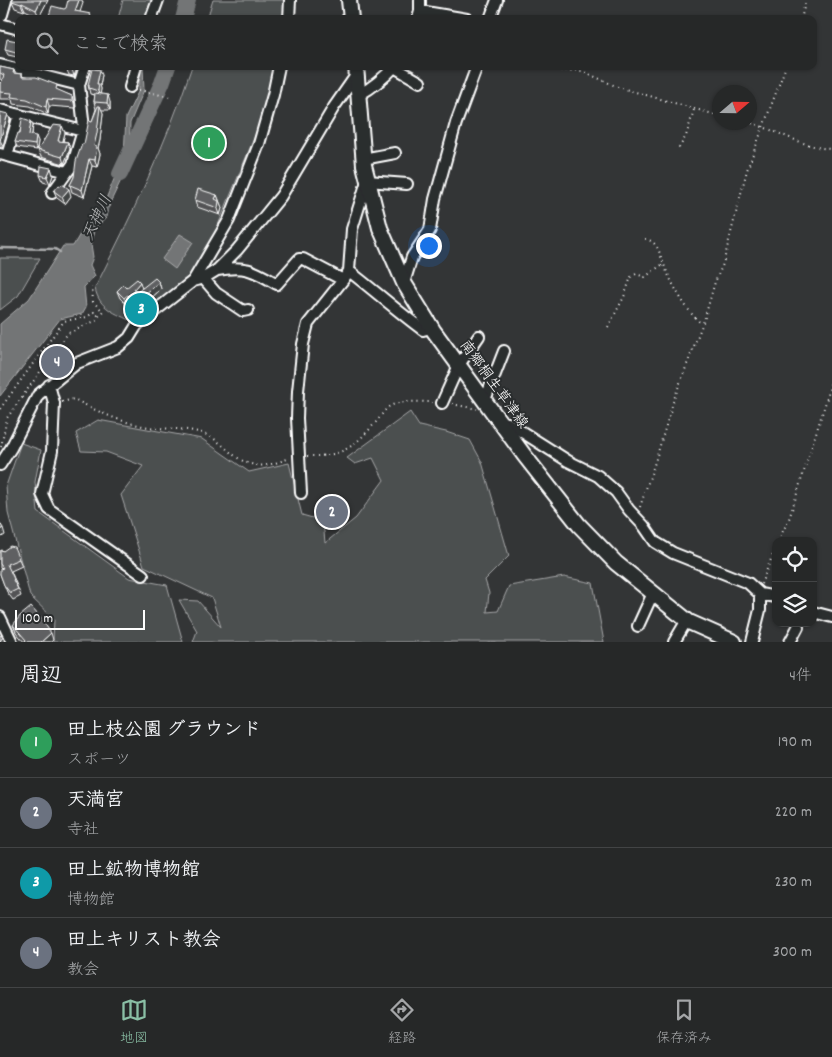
<!DOCTYPE html>
<html lang="ja">
<head>
<meta charset="utf-8">
<style>
  :root { --surface:#262828; --page:#323434; --text:#f1f3f6; --muted:#a4a6a8; --line:#424445; --accent:#8abfa5 }
  body { margin:0; font-family:Dekko,"Klee One",sans-serif; background:var(--page); color:var(--text) }
  .controls { position:absolute; right:15px; bottom:15px; display:grid; overflow:hidden; border-radius:10px; box-shadow:0 1px 4px #0004 }
  .controls button { width:45px; height:45px; display:grid; place-items:center; padding:0; border:0; border-bottom:1px solid var(--line); background:var(--surface); color:var(--text); font:25px sans-serif }
  .compass { position:absolute; left:712px; top:85px; width:45px; height:45px; border-radius:50%; background:var(--surface); box-shadow:0 1px 4px #0004; rotate:70deg }
  .scale { position:absolute; left:15px; bottom:12px; width:130px; box-sizing:border-box; padding-left:5px; border:2px solid #fff; border-top:0; font-size:14px; line-height:18px; white-space:nowrap; color:#fff; -webkit-text-stroke:4px #2a2d2e; paint-order:stroke }
  .you { position:absolute; left:428px; top:245px; width:18px; height:18px; margin:-12px; border:4px solid #fff; border-radius:50%; background:#1a73e8; box-shadow:0 0 0 8px #1a73e833 }
  .badge { display:grid; place-items:center; width:32px; height:32px; border-radius:50%; background:var(--accent); color:#fff; font-size:16px; font-weight:700 }
  .pin { position:absolute; translate:-50% -50%; border:2px solid #fff; box-shadow:0 1px 5px #0006 }
  .list { margin:0; padding:0; list-style:none }
  h2 { display:flex; justify-content:space-between; align-items:center; height:65px; margin:0; padding:0 20px; font-size:21px }
  h2 small { font-size:16px; font-weight:400; color:var(--muted) }
  .list li { display:grid; grid-template-columns:32px 1fr auto; gap:15px; align-items:center; box-sizing:border-box; height:70px; padding:0 20px; border-top:1px solid var(--line) }
  .list b { display:block; font-size:19px; white-space:nowrap }
  .list p { margin:0; font-size:16px; white-space:nowrap; color:var(--muted) }
  .list em { font-size:16px; font-style:normal; color:var(--muted) }
  .icon { flex:none; width:28px; height:28px; fill:none; stroke:currentColor; stroke-width:2; stroke-linecap:round; stroke-linejoin:round }
  .map { position:relative; flex:none; width:832px; height:642px; overflow:hidden }
  .search { position:absolute; background:var(--surface); box-shadow:0 1px 4px #0004; left:15px; right:15px; top:15px; height:55px; display:flex; align-items:center; gap:12px; box-sizing:border-box; padding:0 18px; border-radius:10px; color:var(--muted); font-size:19px }
  .sheet { height:345px; background:var(--surface) }
  nav { display:flex; justify-content:space-around; align-items:center; box-sizing:border-box; height:70px; border-top:1px solid var(--line); background:var(--surface); font-size:14px; color:var(--muted) }
  nav a { display:grid; justify-items:center; gap:2px }
  nav .on { color:var(--accent) }
  .map>svg:first-child { display:block }
</style>
</head>
<body>
<div class="map">
<svg width="832" height="642" viewBox="0 0 832 642">
  <rect width="100%" height="100%" fill="#333536"/>
  <filter id="ink" filterUnits="userSpaceOnUse"><feTurbulence type="fractalNoise" baseFrequency=".02" numOctaves="2"/><feDisplacementMap in="SourceGraphic" scale="10" xChannelSelector="R" yChannelSelector="G"/><feConvolveMatrix kernelMatrix="1 2 1 2 8 2 1 2 1" color-interpolation-filters="sRGB"/></filter>
  <g filter="url(#ink)">
    <path fill="#4c4f50" stroke="#a6a7a8" d="M123,0H152L147,19H118Z
      M213,0H285L283,19H207Z
      M192,66H274L259,126L216,230L191,274L133,322C116,313 99,309 95,288C131,216 167,143 192,66Z
      M0,258H40L18,296L0,310Z
      M410,412L419,426L446,432L470,440L482,462L509,556L485,580L489,593L487,612L498,611L509,586L564,577L593,583L604,642H193L197,631L179,600L198,601L221,627L212,598L144,566L121,495L143,466L106,452L81,451L76,433L98,420L202,439L249,472L289,463L302,515L323,521L325,543L356,518L384,480L373,458L355,464L347,458Z
      M21,443L41,450L35,482L38,512L129,578L167,585L183,642H53L54,619L30,596L8,513L6,486Z"/>
    <path fill="#737576" stroke="#abacad" d="M141,66H143L144,90L130,123L129,157L124,174L110,203L107,217L94,230L91,244L93,257L90,265L95,276L84,287L86,307L82,314L60,319L0,396V324L29,299L63,246H73L83,229L101,211L124,155L126,117L139,90V74Z
      M180,234L193,242L175,269L162,259Z"/>
    <g fill="none" stroke-linecap="round" stroke-linejoin="round">
      <path stroke="#abacad" stroke-width="2.5" d="M0,248L55,249L60,252"/>
      <path stroke="#737576" stroke-width="16" d="M183,19L188,0
        M120,174L162,83L168,66"/>
      <defs>
        <path id="minor" d="M420,11L467,19
          M151,19L158,0
          M289,19L290,0
          M418,19L420,11V0
          M490,19L497,0
          M0,24L19,29
          M0,65L79,85
          M394,67L420,82
          M130,87L136,66
          M359,95C373,87 384,78 395,66
          M0,110L83,131
          M0,154L67,172
          M7,156L19,115
          M363,159L395,153
          M52,193L73,164L84,127L79,85L85,66
          M217,270C246,265 253,270 277,284L299,259H303L343,280
          M349,271C374,290 397,311 423,330L431,328
          M203,278L216,293L243,311L248,310
          M193,281L204,278L217,270L237,250L281,196L334,107L357,74
          M404,283L412,257L430,230L435,199L456,123L477,66
          M49,385L54,403L52,451L42,494L49,509L143,575
          M485,400L504,351
          M442,403L459,365L479,336
          M500,422L508,423L568,461L598,476L616,492L629,510L644,526L655,542L673,553L748,583L760,594L776,597
          M0,465L11,448L38,395L77,363L118,347L129,338L137,325L193,281L229,220L259,144L273,95L279,66
          M301,493L297,418L298,391L303,344L308,324L343,280L349,271L352,229L367,181L407,184
          M813,612L832,617
          M0,617L12,642
          M638,626L653,593
          M674,642L687,620
          M752,642L760,610V594
          M790,642L798,627"/>
        <path id="secondary" d="M349,0L351,19
          M0,14L4,0
          M356,66L364,165L380,228L404,283L433,330L524,455L579,525L616,563L689,622L734,642"/>
      </defs>
      <use href="#minor" stroke="#fff" stroke-width="14"/>
      <use href="#secondary" stroke="#fff" stroke-width="18"/>
      <path stroke="#fff" stroke-width="2" stroke-dasharray="1 4" stroke-linecap="butt" d="M801,19L806,0
        M541,66L556,70L582,71L618,87L720,116
        M139,90L170,97
        M747,122C775,129 804,148 832,149
        M679,148L686,136L694,110
        M645,239C646,239 652,241 652,242C659,246 660,256 663,262C670,281 687,313 702,324
        M608,327L624,297L631,277L636,274L645,277L663,264
        M62,402L74,399C98,412 122,423 149,427C169,430 191,427 209,436C227,445 235,463 257,465C267,467 281,461 290,458
        M452,404L477,409
        M0,409L64,321L87,317L94,312L99,316
        M1,447L7,418L68,333L95,321L103,311L93,302L92,287
        M307,456C343,457 354,447 377,421C381,416 385,409 390,406C402,400 420,402 433,402
        M640,507L655,462L674,399L705,317L715,282L723,264L747,170L786,66
        M778,541L789,519L828,395L832,376
        M761,584L776,547"/>
      <use href="#minor" stroke="#2a2d2e" stroke-width="10"/>
      <use href="#secondary" stroke="#2a2d2e" stroke-width="14"/>
    </g>
    <path fill="#525354" stroke="#fff" d="M48,0L39,17L25,10L24,11L15,8L12,1Z
      M19,30V60L17,57L8,55L5,49L17,41Z
      M78,66L74,76L69,75L66,68Z
      M91,66H102L101,69L92,67Z
      M0,67L14,70L15,73L22,74L23,77L72,96L74,103L75,108L49,106L48,114L30,106L13,104L12,99H0V82L1,83L2,80L0,79Z
      M102,75L100,85L101,89L100,94L110,102V110H101L103,113L100,140L98,148L100,154L97,167L92,166L84,197L72,192L70,185L74,177L96,109L94,102L95,95L90,94L88,85Z
      M0,112L10,120L3,146H0Z
      M31,121L33,125L32,135L38,141L37,150L17,147L15,142L20,133Z
      M62,126L65,133L63,141L68,142L70,149L64,164L41,157L38,150Z
      M51,168L53,175L50,184L43,182L40,175Z
      M54,191L71,196L65,204L57,198Z
      M217,195L222,208L220,215L197,207L195,200Z
      M159,282L161,289L138,310L131,302L127,305L120,298L117,291L126,288H142Z
      M0,551H3L19,559L22,566L11,571L21,596L13,600L7,592L0,574L1,569L0,568Z
      M13,625L53,640L51,642H24L16,632Z"/>
    <path fill="#424445" stroke="#fff" d="M41,0H48L39,17L36,10Z
      M79,0H82L83,3L78,18L75,11Z
      M22,3L25,10L24,11L21,4Z
      M73,66H78L74,76L72,69Z
      M100,70L102,75L100,85L101,89L100,97L98,91L97,84Z
      M108,95L110,102V110L107,103Z
      M47,99L49,106L48,114L46,107Z
      M100,106L103,113L100,140L98,148L100,154L97,167L95,160L94,146Z
      M8,114L10,120L3,146L0,140Z
      M31,121L33,125L31,140L29,135Z
      M62,126L65,133L61,148L58,141Z
      M36,136L38,141L37,150L35,145Z
      M68,142L70,149L64,164L62,157Z
      M89,159L92,166L84,197L82,190Z
      M51,168L53,175L50,184L47,177Z
      M69,189L71,196L65,204L62,197Z
      M217,195L222,208L220,215L215,199Z
      M140,282L142,289L136,296L134,289Z
      M159,282L161,289L138,310L135,303Z
      M128,295L131,302L127,305L124,298Z
      M3,528L5,535L0,538V530Z
      M51,633L53,640L51,642H41Z
      M3,637L5,642H0V641Z"/>
    <path fill="#5f6162" stroke="#fff" d="M12,0H41L36,10L22,3L21,4L12,1Z
      M68,0H79L75,11L91,14L90,19H48L52,6L64,9L66,8Z
      M16,30H19V55L16,54V52L5,49L7,39L17,41Z
      M67,66H73L72,69L66,68Z
      M0,67L14,70L13,73L22,74V77H36L57,85L56,89L72,96V101L47,99L46,107L27,99L11,97L12,93L0,92V82L1,83L4,75L0,73Z
      M92,69L100,70L97,84H99L98,91L89,88V85H88Z
      M95,93L108,95L107,103L94,102Z
      M98,106H100L97,133L94,146L97,147L95,160L89,159L82,190L70,185L74,177L76,161L82,144H84L89,120L92,121Z
      M0,112L8,114L0,140Z
      M22,118L31,121L29,135L36,136L35,145L15,142L18,133H20Z
      M53,125L62,126L58,141L68,142L62,157L38,150Z
      M41,166L51,168L47,177L40,175Z
      M62,184L69,189L62,197L54,191L59,185L61,186Z
      M198,189L217,195L215,199L219,201L218,208L195,200Z
      M155,278L159,282L135,303L128,295L124,298L117,291L123,285L126,288L137,279L140,282L134,289L136,293Z
      M0,523L3,528L0,530Z
      M10,546L14,547L19,559L7,564L14,579L13,580L18,589L10,593L4,585L0,574V569L3,568L0,564V551L2,550L3,551Z
      M31,607L40,617L51,633L41,642H24L26,640L13,625L20,616Z
      M0,635L3,637L0,641Z"/>
  </g>
  <g text-anchor="middle" dominant-baseline="central" stroke-width="4" stroke-linejoin="round" paint-order="stroke">
    <g font-size="15" fill="#fff" stroke="#2a2d2e">
      <text transform="translate(493 385) rotate(54)">南郷桐生草津線</text>
    </g>
    <g font-size="16" font-style="italic" fill="#b2b3b4" stroke="#2a2d2e">
      <text transform="translate(98 218) rotate(-65)">天神川</text>
    </g>
  </g>
</svg>
<div class="controls">
<button><svg class="icon" aria-label="locate" viewBox="0 0 24 24"><circle cx="12" cy="12" r="6"/><path d="M12 2v4M12 18v4M2 12h4M18 12h4"/></svg></button>
<button><svg class="icon" aria-label="layers" viewBox="0 0 24 24"><path d="M12 4l9 5-9 5-9-5zM3 14l9 5 9-5"/></svg></button>
</div>
<svg class="compass" viewBox="-18 -18 36 36"><path d="M0-13l5 13h-10z" fill="#e53935"/><path d="M0 13l5-13h-10z" fill="#a4a6a8"/></svg>
<div class="scale">100 m</div>
<div class="you"></div>
<div class="pin badge" style="left:209px;top:143px;background:#2e9e5b">1</div>
<div class="pin badge" style="left:332px;top:512px;background:#6b7280">2</div>
<div class="pin badge" style="left:141px;top:309px;background:#0f9aa8">3</div>
<div class="pin badge" style="left:57px;top:362px;background:#6b7280">4</div>
<div class="search"><svg class="icon" aria-label="search" viewBox="0 0 24 24"><circle cx="10" cy="10" r="6"/><path d="M15 15l6 6"/></svg>ここで検索</div>
</div>
<section class="sheet">
<h2>周辺<small>4件</small></h2>
<ul class="list">
<li><span class="badge" style="background:#2e9e5b">1</span><div><b>田上枝公園 グラウンド</b><p>スポーツ</p></div><em>190 m</em></li>
<li><span class="badge" style="background:#6b7280">2</span><div><b>天満宮</b><p>寺社</p></div><em>220 m</em></li>
<li><span class="badge" style="background:#0f9aa8">3</span><div><b>田上鉱物博物館</b><p>博物館</p></div><em>230 m</em></li>
<li><span class="badge" style="background:#6b7280">4</span><div><b>田上キリスト教会</b><p>教会</p></div><em>300 m</em></li>
</ul>
</section>
<nav>
<a class="on"><svg class="icon" aria-label="map" viewBox="0 0 24 24"><path d="M3 6l6-2 6 2 6-2v14l-6 2-6-2-6 2zM9 4v14M15 6v14"/></svg>地図</a>
<a><svg class="icon" aria-label="directions" viewBox="0 0 24 24"><path d="M12 3l9 9-9 9-9-9zM9 14v-3h6M13 9l2 2-2 2"/></svg>経路</a>
<a><svg class="icon" aria-label="saved" viewBox="0 0 24 24"><path d="M7 4h10v16l-5-4-5 4z"/></svg>保存済み</a>
</nav>
</body>
</html>
